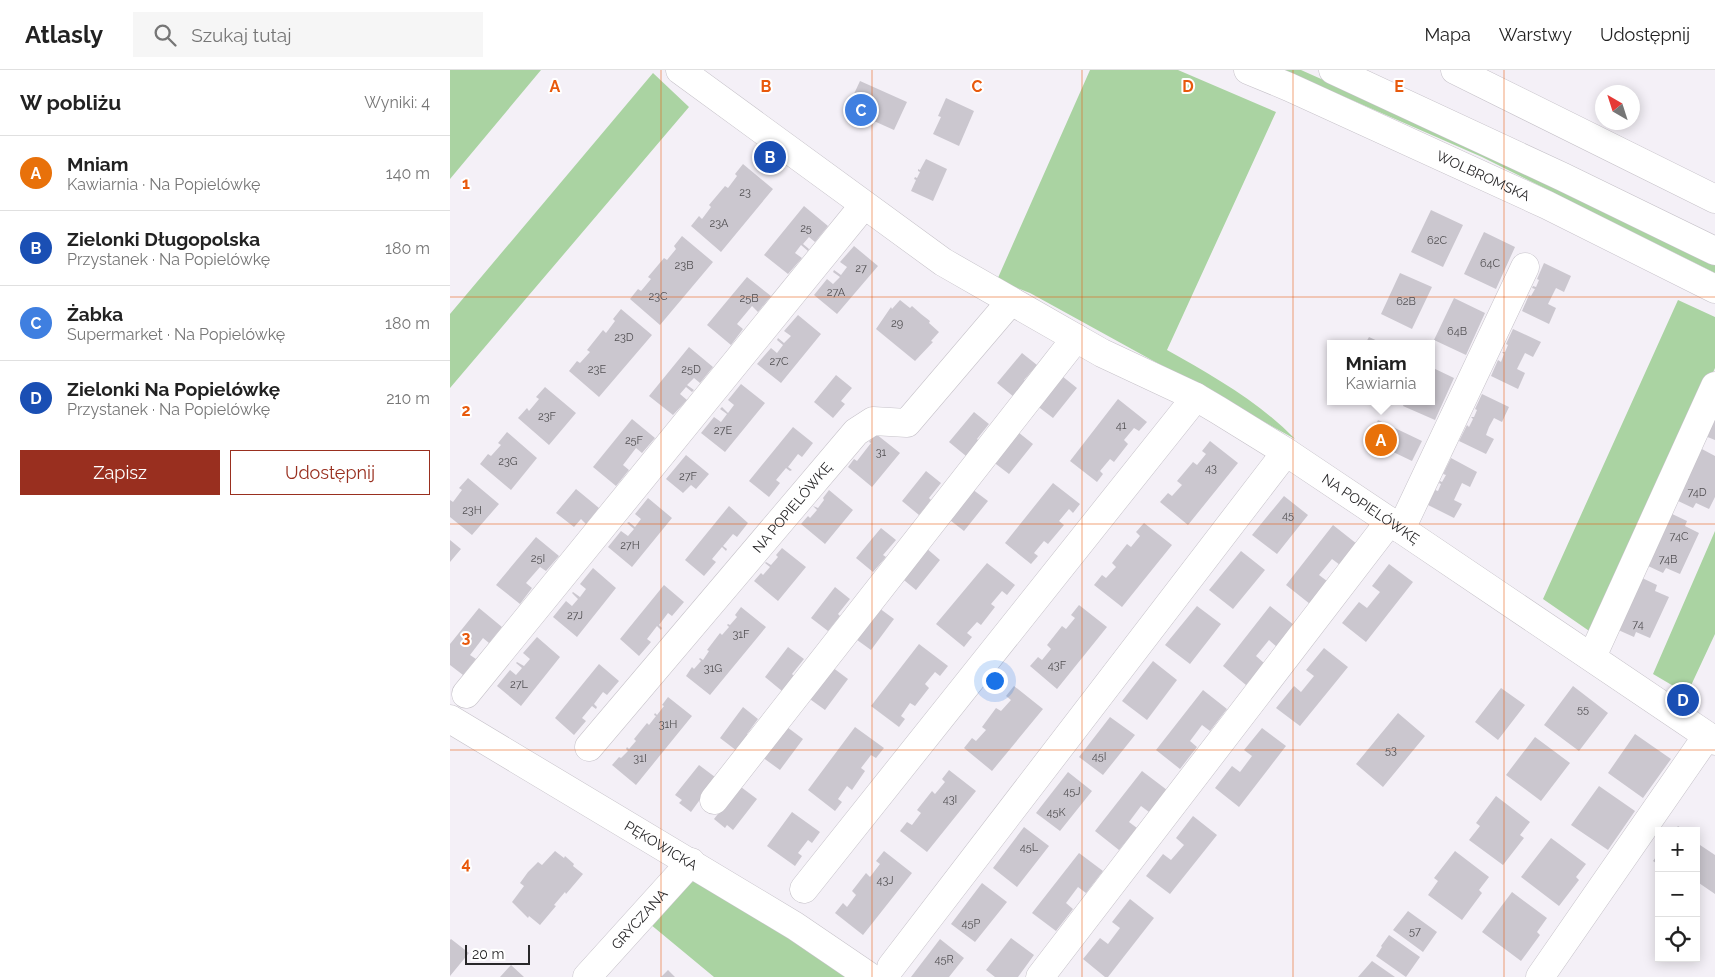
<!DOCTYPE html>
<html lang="pl">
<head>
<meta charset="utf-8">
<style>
  :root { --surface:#fff; --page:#f6f6f6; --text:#222; --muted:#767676; --line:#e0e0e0; --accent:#992f1f }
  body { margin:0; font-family:Raleway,sans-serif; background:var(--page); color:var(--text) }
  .controls { position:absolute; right:15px; bottom:15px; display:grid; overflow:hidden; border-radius:0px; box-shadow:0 2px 12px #0003 }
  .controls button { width:45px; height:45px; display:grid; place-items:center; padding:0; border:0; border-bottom:1px solid var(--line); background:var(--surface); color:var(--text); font:25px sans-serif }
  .compass { position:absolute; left:1145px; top:15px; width:45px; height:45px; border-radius:50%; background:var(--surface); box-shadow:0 2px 12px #0003; rotate:321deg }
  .scale { position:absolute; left:15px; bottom:12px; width:65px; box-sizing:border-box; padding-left:5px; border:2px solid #29282a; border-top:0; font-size:14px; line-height:18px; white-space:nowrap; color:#29282a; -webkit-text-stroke:4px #fff; paint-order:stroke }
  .you { position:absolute; left:544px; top:610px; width:18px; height:18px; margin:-12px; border:4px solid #fff; border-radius:50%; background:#1a73e8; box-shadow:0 0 0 8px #1a73e833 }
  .badge { display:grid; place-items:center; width:32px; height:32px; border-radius:50%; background:var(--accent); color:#fff; font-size:16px; font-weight:700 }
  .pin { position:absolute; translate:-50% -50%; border:2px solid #fff; box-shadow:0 1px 5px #0006 }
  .popup { position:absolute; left:877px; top:270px; width:108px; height:65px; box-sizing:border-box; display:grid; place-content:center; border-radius:0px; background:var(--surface); filter:drop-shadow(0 1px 4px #0005); font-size:16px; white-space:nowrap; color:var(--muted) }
  .popup b { font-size:19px; color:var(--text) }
  .popup::after { content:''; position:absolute; left:50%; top:100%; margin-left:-10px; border:10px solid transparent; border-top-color:var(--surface) }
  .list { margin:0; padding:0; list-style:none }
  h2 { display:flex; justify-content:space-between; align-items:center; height:65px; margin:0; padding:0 20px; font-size:21px }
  h2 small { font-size:16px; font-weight:400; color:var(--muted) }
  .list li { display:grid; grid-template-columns:32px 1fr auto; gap:15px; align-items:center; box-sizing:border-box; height:75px; padding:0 20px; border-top:1px solid var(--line) }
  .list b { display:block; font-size:19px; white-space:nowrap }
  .list p { margin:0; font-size:16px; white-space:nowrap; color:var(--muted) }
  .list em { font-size:16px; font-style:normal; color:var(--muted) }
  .actions { display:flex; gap:10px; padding:15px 20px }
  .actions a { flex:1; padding:11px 0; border:1px solid var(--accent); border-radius:0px; text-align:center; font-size:18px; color:var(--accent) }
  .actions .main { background:var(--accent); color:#fff }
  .icon { flex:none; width:28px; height:28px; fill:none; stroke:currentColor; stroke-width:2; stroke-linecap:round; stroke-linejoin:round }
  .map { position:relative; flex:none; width:1265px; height:907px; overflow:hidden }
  header { display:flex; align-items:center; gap:30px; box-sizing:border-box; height:70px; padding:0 25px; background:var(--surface); border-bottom:1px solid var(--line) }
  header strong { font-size:24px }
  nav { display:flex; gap:28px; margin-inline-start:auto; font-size:18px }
  .search { width:350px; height:45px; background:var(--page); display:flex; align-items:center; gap:12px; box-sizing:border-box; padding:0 18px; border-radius:0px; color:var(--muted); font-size:19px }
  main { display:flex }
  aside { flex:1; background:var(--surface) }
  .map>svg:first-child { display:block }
</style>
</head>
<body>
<header>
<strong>Atlasly</strong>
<div class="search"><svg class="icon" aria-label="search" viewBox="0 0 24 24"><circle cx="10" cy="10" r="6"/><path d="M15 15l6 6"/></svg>Szukaj tutaj</div>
<nav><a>Mapa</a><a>Warstwy</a><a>Udostępnij</a></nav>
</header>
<main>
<aside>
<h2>W pobliżu<small>Wyniki: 4</small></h2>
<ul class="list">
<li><span class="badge" style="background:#e8710a">A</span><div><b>Mniam</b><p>Kawiarnia · Na Popielówkę</p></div><em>140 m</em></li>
<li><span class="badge" style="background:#1a4fb4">B</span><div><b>Zielonki Długopolska</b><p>Przystanek · Na Popielówkę</p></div><em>180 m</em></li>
<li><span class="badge" style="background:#3f7fe0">C</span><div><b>Żabka</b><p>Supermarket · Na Popielówkę</p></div><em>180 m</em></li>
<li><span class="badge" style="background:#1a4fb4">D</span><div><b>Zielonki Na Popielówkę</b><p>Przystanek · Na Popielówkę</p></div><em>210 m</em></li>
</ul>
<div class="actions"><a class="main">Zapisz</a><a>Udostępnij</a></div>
</aside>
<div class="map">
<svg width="1265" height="907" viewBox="0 0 1265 907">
  <rect width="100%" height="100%" fill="#f4f0f7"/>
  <path fill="#aad3a2" d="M0,0H91L0,109Z
    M640,0H728L826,42L717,280C763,306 808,331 845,369L580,223L547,210Z
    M833,0H851L999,66L1265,195V203L1032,87Z
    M203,3L239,37L0,318V244Z
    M1228,230L1265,247V298L1145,565L1093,529Z
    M1265,461V564L1237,624L1203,604Z
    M244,811L404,907H264L200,854L226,824Z"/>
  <path fill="#cbc7cf" d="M410,11L457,32L444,60L397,39Z
    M496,28L524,41L509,76L483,64L491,47L488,46Z
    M476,89L497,99L483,131L461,121L466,110L464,109L465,107L467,108L470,102L468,101V99L470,100Z
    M293,94L323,119L271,182L241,156L249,146L252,149L261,137L259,135L275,116L278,118L287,106L285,104Z
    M354,136L378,156L365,172L359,167L353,174L359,179L358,181L351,175L345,183L352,188L338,204L314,185Z
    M981,140L1013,155L993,197L961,182Z
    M1034,162L1065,177L1046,219L1014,204Z
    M232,166L263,192L210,255L180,229L188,219L191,221L201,209L198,207L214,188L217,190L226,179L224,176Z
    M404,176L428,196L387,244L364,225L377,209L383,214L390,207L383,202L384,200L391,205L397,197L390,192Z
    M1094,193L1121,206L1114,222L1106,218L1098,234L1106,238L1099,254L1072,241L1079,225L1081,226L1085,219L1082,218L1083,216L1086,217L1089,210L1087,209Z
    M950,203L982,217L962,259L931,244Z
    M297,207L321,226L308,242L302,236L287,254L293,259L281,275L257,255Z
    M1004,228L1035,243L1016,285L984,270Z
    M450,230L460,238L462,236L471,244L480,251L479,253L489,262L481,271L483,272L465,291L426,259L441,237L442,239Z
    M171,239L202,265L149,327L119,301L127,291L130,293L140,282L137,280L153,260L156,263L165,251L163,249Z
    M348,245L371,264L331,313L307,294L321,278L327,283L333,275L327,270L328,268L334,273L341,266L334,261Z
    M1063,259L1091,272L1083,287L1075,283L1067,299L1075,303L1068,319L1041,306L1048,290L1051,292L1054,284L1052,282H1055L1058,275L1056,274Z
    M919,267L934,274H915Z
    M239,277L263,297L250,313L244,308L237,315L244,320L242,322L236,317L230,324L237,330L223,345L199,326Z
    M572,283L587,295L574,310L577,312L564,327L547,313Z
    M981,297L1004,308L985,350L953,336L955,331H981Z
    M386,305L402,318L391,331L395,334L383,348L364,332Z
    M612,306L627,318L603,348L586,335Z
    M291,314L315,333L275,382L251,363L264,347L271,352L277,344L270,339L272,337L278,343L284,335L278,330Z
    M95,317L126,343L99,375L68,348L77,338L79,341L89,329L86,327Z
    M1032,324L1059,337L1052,352L1044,348L1039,357L1036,365L1044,369L1036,384L1009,371L1017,355L1019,357L1023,349L1021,347H1024L1027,340L1025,339Z
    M668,329L697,352L689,361L684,358L674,370L678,374L664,392L660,389L650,401L653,404L647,412L620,391Z
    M524,342L539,354L527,369L529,371L516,386L499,372Z
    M1265,345V370L1255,366Z
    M182,349L205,368L192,383L186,378L173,395L179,400L166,416L143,397Z
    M928,350L972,371L962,391L918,370Z
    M343,357L363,373L352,387L348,384L338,397L342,400L340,401L336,398L326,410L330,413L319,427L299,411Z
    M57,362L87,388L61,420L30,394L38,384L41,386L51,375L48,373Z
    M568,362L583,374L559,404L542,391Z
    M426,364L450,383L422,417L398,397L404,389L407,391L421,373L419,372Z
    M760,371L788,393L738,455L710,432L718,423L722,426L732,415L727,411L743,392L747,395L756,384L752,381Z
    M1250,378L1265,386V427L1259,439L1246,433L1243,438L1226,430Z
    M236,385L259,404L246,419L241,415L233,423L216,409Z
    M1001,388L1027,402L1020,417L1012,413L1004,430L1012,434L1004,448L978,435L985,420L988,421L991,414L989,413L990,411L992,412L996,405L993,404Z
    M476,401L491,413L479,428L481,430L469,445L452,431Z
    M18,408L49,434L22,465L0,447V430L3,432L12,420L9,418Z
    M603,413L630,434L623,443L619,439L609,451L614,455L598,474L594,471L584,483L588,486L581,494L555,473Z
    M126,419L149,438L136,454L131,449L124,457L106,443Z
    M522,419L538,431L514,461L496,447Z
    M379,420L403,440L375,474L351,454L358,446L360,448L367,440L363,436L368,438L374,430L373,428Z
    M834,426L858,445L827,484L802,465Z
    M198,428L222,448L182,497L158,477L171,461L178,466L184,459L177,453L179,452L185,457L191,449L185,444Z
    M279,436L298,453L287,467L283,464L273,476L277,479L276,481L272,477L262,489L266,492L254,506L235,490Z
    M1220,443L1237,451L1235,456L1249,463L1230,504L1216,498L1213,503L1196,495Z
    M694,453L722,475L672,537L644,515L652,505L656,508L666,497L662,493L677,474L681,477L690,466L686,462Z
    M883,455L907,474L890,495L882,489L869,505L877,511L860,534L836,515Z
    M431,458L446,470L433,485L436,487L423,502L406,488Z
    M86,467L109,486L96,501L90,497L76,513L82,518L70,534L46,515Z
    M0,470L11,479L0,492Z
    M475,477L490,490L466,520L449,506Z
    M332,478L356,497L328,531L304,511L311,503L313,505L320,497L315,493L316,492L321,495L328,487L326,485Z
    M791,481L815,500L783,539L759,520Z
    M537,493L565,515L557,525L552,521L541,534L545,537L531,555L527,552L517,563L522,567L514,577L486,554Z
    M939,494L963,512L916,572L892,553L909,532L917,538L930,522L922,516Z
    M143,498L166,518L127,567L103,547L116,531L122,536L128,529L122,523L123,522L130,527L136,519L130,514Z
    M1190,507L1207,515L1205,521L1219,527L1200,568L1186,562L1184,567L1166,559Z
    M214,515L234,532L222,546L218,543L209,555L212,558L211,560L207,556L197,569L201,572L189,586L170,569Z
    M385,517L400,529L388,544L390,546L378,561L361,548Z
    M629,535L657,557L607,619L580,596L588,587L592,590L601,579L597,575L612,556L616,559L625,548L621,545Z
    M747,536L771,554L740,594L715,575Z
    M820,536L844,555L827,577L819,570L806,586L814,593L796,615L773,596Z
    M291,537L316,557L260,625L236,606L242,597L244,599L251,591L249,589L250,588L253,590L259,581L257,580L270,563L272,565L279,557L277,555L278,554L280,555L287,547L285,545Z
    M29,538L52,557L39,573L33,568L20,585L26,589L13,605L0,595V574Z
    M429,538L444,549L421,580L403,567Z
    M87,567L110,587L71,636L47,616L60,600L66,605L72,598L66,593L67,592L74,596L80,589L73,583Z
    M469,574L498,596L490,606L485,602L475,614L479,618L465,636L460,633L451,646L455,649L449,657L421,636Z
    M338,577L354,589L342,604L344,606L332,621L315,607Z
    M874,578L898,597L850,656L826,638L844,616L851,622L864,606L856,600Z
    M703,591L727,610L697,650L672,631Z
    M149,594L169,611L157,625L153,622L144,634L147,637L146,639L142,636L132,648L136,651L124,665L105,648Z
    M382,597L398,609L375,640L357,627Z
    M564,616L593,639L542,701L514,678L522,668L526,671L536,660L532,657L546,638L551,641L561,630L556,626Z
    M1123,616L1158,643L1129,681L1094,655Z
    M1051,618L1075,635L1048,670L1025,652Z
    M753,620L777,639L760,661L752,655L740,671L747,677L730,699L706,680Z
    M218,627L242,646L186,715L162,695L169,687L171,688L178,681L176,679L177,677L179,679L186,671L184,669L197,653L199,655L206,646L204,645L205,643L207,645L214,636L212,635Z
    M293,637L308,649L297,664L299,666L287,681L270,668Z
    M948,643L975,666L933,717L906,694Z
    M660,647L685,665L653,705L629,687Z
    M337,657L353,669L330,700L312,687Z
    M405,657L434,678L426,688L421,685L411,698L415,701L402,720L397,716L388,729L392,732L385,741L358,720Z
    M812,658L836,676L789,737L765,718L782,696L790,702L802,686L794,680Z
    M1185,664L1221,689L1193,728L1158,703Z
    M1085,667L1120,693L1091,731L1056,705Z
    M249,695L265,707L252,723L254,724L241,742L229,733L232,730L225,725Z
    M499,700L526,721L477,782L450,761L457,752L462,755L471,743L467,740L482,721L485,724L495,712L492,709Z
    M692,701L717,720L699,742L691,736L679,752L687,758L669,780L645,761Z
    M618,702L642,721L610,761L586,743Z
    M1149,716L1185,741L1158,780L1121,755Z
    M291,717L307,729L283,760L277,755L275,758L264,749L278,731L280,732Z
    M1046,726L1080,752L1070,765L1074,768L1053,795L1019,770L1030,756L1026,753Z
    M342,742L370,762L362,773L358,770L348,783L352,786L345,796L317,776Z
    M743,746L767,765L720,824L696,806L713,784L721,790L734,775L726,768Z
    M1228,756L1235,761H1224Z
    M574,757L599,776L567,817L543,798Z
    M1101,768L1136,794L1126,807L1129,810L1109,836L1071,807Z
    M1246,768L1249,770L1247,773L1265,785V824L1246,811Z
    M105,781L114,788L115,786L124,794L123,796L133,804L116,824L115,822L104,835L106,836L90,855L79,846L78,848L62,832L74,816L70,813L78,802L88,792L92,795Z
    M434,781L462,803L413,865L385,843L393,833L397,837L406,825L402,821L416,803L420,807L430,794L426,791Z
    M1005,781L1039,807L1029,820L1032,823L1012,850L978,825L988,811L984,808Z
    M629,783L653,801L636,823L628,817L616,833L623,839L606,861L582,843Z
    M1209,783V795L1203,791Z
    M532,813L557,832L525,872L501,854Z
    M1062,822L1097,848L1087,862L1090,865L1071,891L1032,862Z
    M680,829L704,848L658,907H655L633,889L650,868L658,874L670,858L662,852Z
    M958,841L987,862L973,882L943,860Z
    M939,865L970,887L956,907L926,886L932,877L931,876Z
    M561,868L584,885L568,907H545L536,900Z
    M1,869L19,883L0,906V870Z
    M490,869L514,888L499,907H461Z
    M922,891L945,907H908Z
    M61,895L74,907H50Z
    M218,900L225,907H211Z"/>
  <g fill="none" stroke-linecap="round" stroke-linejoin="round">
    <defs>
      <g id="minor">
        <path id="s1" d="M230,0L493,192L652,283L746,327L768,340L836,382L951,459L1265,671"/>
        <path d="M1005,0L1265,129"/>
        <path d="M951,459L1075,197"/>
        <path d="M1142,587L1265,316"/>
        <path d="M16,624L414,135"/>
        <path id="s2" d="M0,649L345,856L420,907"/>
        <path id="s3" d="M139,677L406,362L423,351L457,353L561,231"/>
        <path d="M264,730L626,268"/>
        <path d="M354,819L746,327"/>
        <path d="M441,897L836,382"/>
        <path id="s4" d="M137,907L241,792"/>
        <path d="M590,907L940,451"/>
        <path d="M1090,907L1257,666"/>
      </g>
      <g id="major">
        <path id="s5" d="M798,0L839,17L1097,135L1265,219"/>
        <path d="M883,0L1113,107L1265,181"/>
      </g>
    </defs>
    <use href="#minor" stroke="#c6c2c9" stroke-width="29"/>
    <use href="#major" stroke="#c6c2c9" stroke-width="29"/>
    <use href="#minor" stroke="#fff" stroke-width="28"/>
    <use href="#major" stroke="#fff" stroke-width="28"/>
  </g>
  <path fill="none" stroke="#e8590c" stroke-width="1" stroke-opacity="0.55" d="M211,0V907M422,0V907M632,0V907M843,0V907M1054,0V907M0,227H1265M0,454H1265M0,680H1265"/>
  <g text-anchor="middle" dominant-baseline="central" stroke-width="4" stroke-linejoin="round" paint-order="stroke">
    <g font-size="11" fill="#525053">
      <text x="295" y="122">23</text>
      <text x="269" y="153">23A</text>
      <text x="356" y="158">25</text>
      <text x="987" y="170">62C</text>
      <text x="1040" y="193">64C</text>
      <text x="234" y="195">23B</text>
      <text x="411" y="198">27</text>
      <text x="386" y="222">27A</text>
      <text x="208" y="226">23C</text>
      <text x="299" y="228">25B</text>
      <text x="956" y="231">62B</text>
      <text x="447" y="253">29</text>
      <text x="1007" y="261">64B</text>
      <text x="174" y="267">23D</text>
      <text x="329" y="291">27C</text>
      <text x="147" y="299">23E</text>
      <text x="241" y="299">25D</text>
      <text x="97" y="346">23F</text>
      <text x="671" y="355">41</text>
      <text x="273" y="360">27E</text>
      <text x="184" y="370">25F</text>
      <text x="431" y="382">31</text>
      <text x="58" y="391">23G</text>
      <text x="761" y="398">43</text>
      <text x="238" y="406">27F</text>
      <text x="1247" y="422">74D</text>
      <text x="22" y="440">23H</text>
      <text x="838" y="445">45</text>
      <text x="1229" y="466">74C</text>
      <text x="180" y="475">27H</text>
      <text x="88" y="488">25I</text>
      <text x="1218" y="489">74B</text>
      <text x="125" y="545">27J</text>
      <text x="1188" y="554">74</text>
      <text x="291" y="564">31F</text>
      <text x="607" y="595">43F</text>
      <text x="263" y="598">31G</text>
      <text x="69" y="614">27L</text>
      <text x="1133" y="639">55</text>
      <text x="218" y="654">31H</text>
      <text x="941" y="680">53</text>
      <text x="649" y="686">45I</text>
      <text x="190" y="688">31I</text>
      <text x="622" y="721">45J</text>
      <text x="500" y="729">43I</text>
      <text x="606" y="742">45K</text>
      <text x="579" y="777">45L</text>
      <text x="435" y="810">43J</text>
      <text x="521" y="853">45P</text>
      <text x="965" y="861">57</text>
      <text x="494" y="889">45R</text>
    </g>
    <g font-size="14" fill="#29282a" stroke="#fff">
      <text stroke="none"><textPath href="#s5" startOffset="258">WOLBROMSKA</textPath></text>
      <text stroke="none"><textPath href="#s3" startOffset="314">NA POPIELÓWKĘ</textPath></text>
      <text stroke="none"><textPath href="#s1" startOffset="820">NA POPIELÓWKĘ</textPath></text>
      <text stroke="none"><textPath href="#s2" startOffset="246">PĘKOWICKA</textPath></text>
      <text stroke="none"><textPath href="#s4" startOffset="78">GRYCZANA</textPath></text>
    </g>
  </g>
  <g font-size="16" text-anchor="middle" font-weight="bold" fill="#e8590c" stroke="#fff" stroke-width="4" stroke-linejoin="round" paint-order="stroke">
    <text x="105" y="22">A</text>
    <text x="316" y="22">B</text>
    <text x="527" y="22">C</text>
    <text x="738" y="22">D</text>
    <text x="949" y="22">E</text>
    <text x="16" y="119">1</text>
    <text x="16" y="346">2</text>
    <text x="16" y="573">3</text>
    <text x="16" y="799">4</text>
  </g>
</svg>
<div class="controls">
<button>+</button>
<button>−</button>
<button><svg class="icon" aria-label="locate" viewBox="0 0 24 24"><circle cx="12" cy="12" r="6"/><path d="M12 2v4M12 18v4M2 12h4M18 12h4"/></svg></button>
</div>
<svg class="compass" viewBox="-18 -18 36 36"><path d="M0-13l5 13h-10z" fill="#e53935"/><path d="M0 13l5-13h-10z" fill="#767676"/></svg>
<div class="scale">20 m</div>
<div class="you"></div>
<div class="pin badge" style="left:931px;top:370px;background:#e8710a">A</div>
<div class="popup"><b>Mniam</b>Kawiarnia</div>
<div class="pin badge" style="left:320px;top:87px;background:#1a4fb4">B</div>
<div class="pin badge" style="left:411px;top:40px;background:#3f7fe0">C</div>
<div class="pin badge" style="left:1233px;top:630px;background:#1a4fb4">D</div>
</div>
</main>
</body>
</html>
